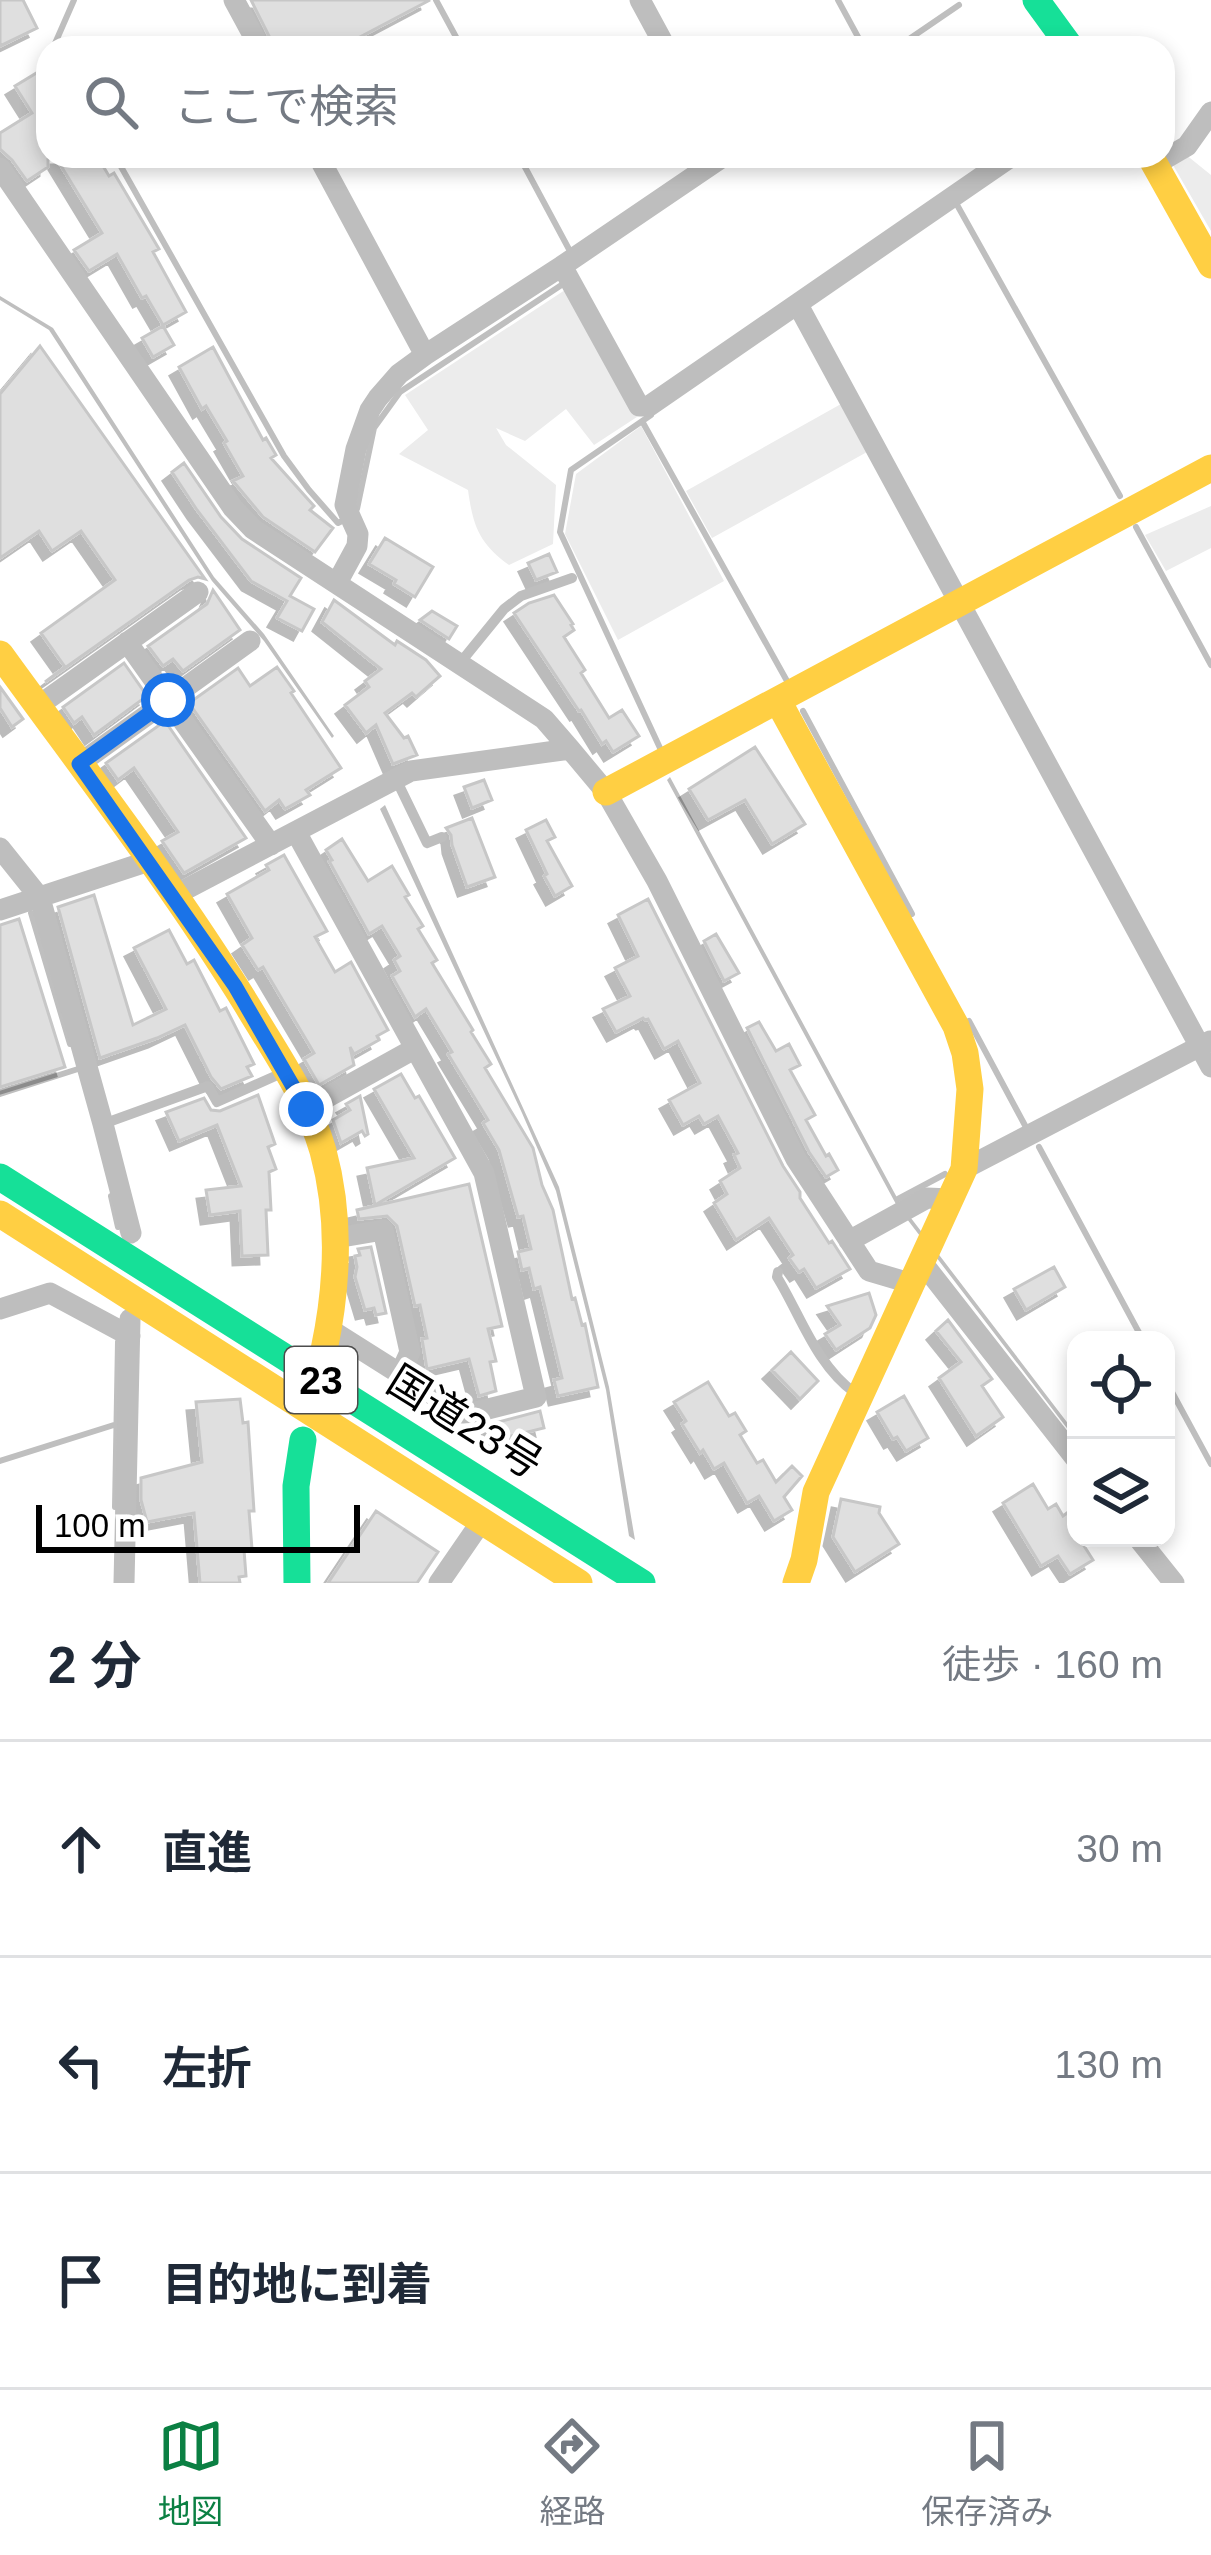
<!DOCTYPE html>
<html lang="ja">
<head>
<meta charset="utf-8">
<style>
  :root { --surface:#fff; --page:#f2f2f3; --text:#1f2937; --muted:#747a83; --line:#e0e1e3; --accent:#0b8043 }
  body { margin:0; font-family:Arial,"Noto Sans JP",sans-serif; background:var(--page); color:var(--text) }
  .controls { position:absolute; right:36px; bottom:36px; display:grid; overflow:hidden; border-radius:24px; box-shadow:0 6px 18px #0003 }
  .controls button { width:108px; height:108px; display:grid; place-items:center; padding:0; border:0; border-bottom:3px solid var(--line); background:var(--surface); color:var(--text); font:60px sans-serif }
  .scale { position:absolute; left:36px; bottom:30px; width:324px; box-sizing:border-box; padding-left:12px; border:6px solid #000; border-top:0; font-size:33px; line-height:42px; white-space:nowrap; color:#000; -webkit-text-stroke:9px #fff; paint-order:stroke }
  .stop { position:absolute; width:36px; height:36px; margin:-27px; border:9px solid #1a73e8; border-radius:50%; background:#fff }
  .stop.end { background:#1a73e8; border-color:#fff; box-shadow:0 3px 12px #0008 }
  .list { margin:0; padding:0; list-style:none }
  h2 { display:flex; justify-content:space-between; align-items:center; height:156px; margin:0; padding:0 48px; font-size:51px }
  h2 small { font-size:39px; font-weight:400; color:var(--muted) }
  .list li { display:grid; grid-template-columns:78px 1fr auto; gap:36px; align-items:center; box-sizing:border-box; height:216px; padding:0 48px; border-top:3px solid var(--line) }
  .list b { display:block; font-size:45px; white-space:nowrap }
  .list em { font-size:39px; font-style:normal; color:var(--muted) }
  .icon { flex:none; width:66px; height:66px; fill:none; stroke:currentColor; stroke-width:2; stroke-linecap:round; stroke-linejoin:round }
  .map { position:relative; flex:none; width:1211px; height:1583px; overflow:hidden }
  .search { position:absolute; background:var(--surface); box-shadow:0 6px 18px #0003; left:36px; right:36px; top:36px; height:132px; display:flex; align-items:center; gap:30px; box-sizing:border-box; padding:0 42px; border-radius:36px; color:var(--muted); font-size:45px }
  .sheet { height:804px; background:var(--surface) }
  nav { display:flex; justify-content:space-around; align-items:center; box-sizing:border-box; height:168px; border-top:3px solid var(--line); background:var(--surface); font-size:33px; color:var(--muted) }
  nav a { display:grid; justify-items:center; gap:6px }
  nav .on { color:var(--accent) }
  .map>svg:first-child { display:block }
</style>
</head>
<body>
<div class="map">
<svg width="1211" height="1583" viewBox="0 0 1211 1583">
  <defs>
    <filter id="shadow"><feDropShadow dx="-9" dy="9" stdDeviation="0" flood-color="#0004"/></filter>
  </defs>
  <rect width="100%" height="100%" fill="#fff"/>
  <path fill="#ececec" d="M1185,154L1211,175V231L1173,165Z
    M568,288L640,415L594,445L566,409L525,441L496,428L506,445L556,485L553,544L509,565C479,543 473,526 468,490L399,454L428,430L405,395Z
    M841,404L867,452L712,538L686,491Z
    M641,426L724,581L618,640L565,534L576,474Z
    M1211,506V548L1166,571L1145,535Z"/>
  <path fill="#bfbfbf" d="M0,296L53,328L214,577L264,634L334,736L332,738L264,641L212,581L49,330L0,300Z
    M670,777L901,1205L1076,1434V1440L897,1206L667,780Z
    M385,805L559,1187L609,1387L635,1540L629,1536L606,1390L556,1191L522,1113L380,809Z"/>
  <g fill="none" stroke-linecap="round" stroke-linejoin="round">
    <path stroke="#bfbfbf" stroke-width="6" d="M436,0L462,48
      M838,0L864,48
      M53,48L74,0
      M896,48L959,5
      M115,156L284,456L309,490L338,523L344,520
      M519,156L571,253
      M956,203L1120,496
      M651,415L571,470L560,532L660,748
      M642,421L787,681
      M357,509L374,428L400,392L566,282
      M1136,527L1211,665
      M803,711L912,914
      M31,913L70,1044
      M969,1021L1028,1131
      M0,1094L78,1069
      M1039,1147L1143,1340
      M111,1196L118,1227
      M898,1199L945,1174
      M1166,1381L1211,1464
      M0,1461L117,1424
      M115,1507L118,1342"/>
  </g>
  <path fill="#dfdfdf" stroke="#c7c7c7" stroke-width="3" filter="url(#shadow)" d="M0,0H23L37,28L0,46Z
    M251,0H430L339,48H275Z
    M48,66V167L27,181L12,160L0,149V133L32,113L15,86Z
    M55,156H97L109,176L114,173L159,249L153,252L186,312L163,325L146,296L142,298L117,254L89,271L74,250L102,233Z
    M163,326L174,345L153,357L142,338Z
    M40,346L205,579L198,577L189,580L45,682L65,667L41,633L115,580L81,531L52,551L39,531L0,558V394Z
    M213,347L263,440L266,438L276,455L271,458L314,506L310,510L333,528L315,552L263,517L233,481L243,476L224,443L227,441L206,406L202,409L179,367Z
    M184,463L221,517L242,539L301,578L290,596L314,609L302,631L277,618L287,601L251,581L197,510L172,472Z
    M385,538L433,567L415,597L394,584L396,580L369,564Z
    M549,554L557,572L536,580L528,563Z
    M213,590L240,630L183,671L173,659L163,666L148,646L207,604Z
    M554,595L573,624L571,625L574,630L564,637L585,670L581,673L609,718L622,710L639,736L613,752L606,741L602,744L581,710L579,711L514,613L529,603Z
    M334,600L395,645L397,641L426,660L440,676L416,697L412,693L385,713L404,738L408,736L417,755L393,764L376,725L366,733L345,705L369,687L365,681L381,669L322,622Z
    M432,611L457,626L449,639L420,620Z
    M124,663L147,696L94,735L82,717L74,723L63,707Z
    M277,667L294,691L291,693L341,768L306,790L310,795L285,809L279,800L265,811L189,703L238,668L250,686Z
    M0,687L23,719L12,727L0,708Z
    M165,721L246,838L184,873L162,841L178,832L134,768L118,780L106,763Z
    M755,747L805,824L772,844L745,800L708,820L689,789Z
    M484,780L492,800L472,808L464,787Z
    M472,818L495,877L467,887L452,845L451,835L446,828Z
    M546,820L555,837L547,841L572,886L555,896L544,876L547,874L526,830Z
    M342,839L368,881L392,866L409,895L405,897L423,926L418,929L437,960L432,963L473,1030L471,1032L491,1064L485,1068L533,1148L542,1185L553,1210L572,1299L575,1298L582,1325L585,1324L598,1387L558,1396L554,1380L562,1378L540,1287L534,1289L529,1268L522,1270L518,1252L531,1249L523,1216L518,1217L499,1150L483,1123L488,1120L448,1054L452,1052L426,1009L415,1017L392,976L400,971L394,960L400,956L382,926L369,934L329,861L332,860L326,850Z
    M284,855L327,931L315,937L335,972L351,962L388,1030L377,1036L379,1040L354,1054L350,1047L354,1065L319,1085L304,1059L314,1053L263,967L258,970L242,945L252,938L227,894L269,870L266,865Z
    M94,895L133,1025L166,1009L134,948L169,930L187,964L194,960L220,1011L226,1008L254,1064L247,1067L252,1076L221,1089L211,1077L185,1025L157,1038L100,1058L58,907Z
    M648,899L783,1166L800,1192V1198L829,1243L832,1241L850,1269L816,1288L804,1269L799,1272L789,1258L793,1255L769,1218L736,1240L714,1203L727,1194L720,1181L740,1168L734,1155L738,1153L718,1116L704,1124L699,1116L683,1125L669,1100L700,1083L678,1041L664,1049L648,1019L645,1020L643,1018L616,1032L603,1009L630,996L615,968L638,956L618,915Z
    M19,919L65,1067L0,1087V925Z
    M716,934L739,973L724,981L704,941Z
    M759,1022L776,1051L789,1044L800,1065L790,1070L815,1115L806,1120L826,1156L829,1154L838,1170L826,1177L809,1152L747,1028Z
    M401,1074L415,1098L419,1096L455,1158L375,1205L367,1168L414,1158L374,1089Z
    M258,1095L275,1144L268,1147L276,1169L269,1172L271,1210H266L268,1255L242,1256L240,1211L210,1215L206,1190L241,1186L217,1125L179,1141L166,1112L204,1098L211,1110L220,1111Z
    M360,1096L368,1134L365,1136L362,1131L341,1143L333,1120L350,1110L346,1104Z
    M469,1184L502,1326L488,1329L496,1361L490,1362L496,1391L479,1396L469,1359L427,1369L422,1339L427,1338L420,1305L415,1306L397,1226L387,1216L359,1219L357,1210Z
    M371,1247L386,1313L376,1315L374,1308L365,1310L355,1277L357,1267L355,1256L360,1255L358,1249Z
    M1054,1267L1065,1287L1026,1310L1014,1289Z
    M869,1293L876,1315L870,1328L836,1350L825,1334L840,1325L827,1306Z
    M948,1320L992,1379L982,1386L1003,1417L976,1436L939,1378L961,1362L936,1331Z
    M791,1352L818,1381L800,1399L772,1370Z
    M708,1382L729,1416L735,1413L746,1431L740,1435L757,1463L763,1460L776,1482L792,1466L802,1476L784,1497L792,1510L774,1521L759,1496L747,1503L724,1463L714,1469L703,1450L700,1453L682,1424L686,1421L674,1402Z
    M904,1396L928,1438L906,1451L897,1437L893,1439L877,1412Z
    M240,1399L243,1423L248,1422L254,1511H249L252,1549L244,1550L246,1576L239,1577L240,1583H200L194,1513L147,1522L141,1500V1478L202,1462L196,1402Z
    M540,1411L544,1428L495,1440L491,1424Z
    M1033,1484L1048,1509L1056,1504L1063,1516L1067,1513L1076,1527V1538H1079L1093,1560L1070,1574L1058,1556L1041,1566L1003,1503Z
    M841,1499L880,1507L879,1513L899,1544L855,1572L833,1537Z
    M376,1511L438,1552L417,1583H328Z"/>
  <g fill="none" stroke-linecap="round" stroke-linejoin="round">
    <path stroke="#bebebe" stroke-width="10" d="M460,663L504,609L521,596L572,578
      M396,779L427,843L442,837
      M103,1124L208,1086L217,1102L282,1073
      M778,1272L777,1277C801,1316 816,1365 855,1393"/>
    <path stroke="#bebebe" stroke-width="21" d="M234,0L260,48
      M640,0L666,48
      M318,156L425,355
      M724,156L562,266L639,406H649L1012,156
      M1156,164L1187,146L1211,112
      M0,168L233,508L253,529L544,719L570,749L606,792L657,881L796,1159L869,1271L913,1284
      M798,305L1211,1067
      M337,583L357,546L358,534L345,505L356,449L370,410L378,398L399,374L425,355L562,266
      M127,642L271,845
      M38,706L198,592
      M79,764L250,641
      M296,832L484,1173L536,1397L472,1413H462L329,1329
      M0,848L40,898L103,1124L131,1233
      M173,896L411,771L570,749
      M0,910L149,861
      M306,1109L414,1049
      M964,1169L1210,1041
      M336,1238L383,1230L410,1352L400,1374
      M849,1241L927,1198L950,1199
      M921,1261L1076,1459
      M0,1309L50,1293L130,1336
      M1138,1538L1174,1583
      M124,1583L130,1319
      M439,1583L481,1522"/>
    <path stroke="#16e098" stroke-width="27" d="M1036,0L1071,48
      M0,1177L642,1583
      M297,1583L296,1486L303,1440"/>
    <path stroke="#ffcf43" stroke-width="27" d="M1150,156L1211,265
      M0,654C84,770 172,883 247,1005C275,1052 308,1098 323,1151C341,1217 338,1284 324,1350
      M778,701L956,1026L965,1053L970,1089L964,1169L816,1492L804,1560L796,1583
      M606,792L1211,468
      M0,1214L579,1583"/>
  </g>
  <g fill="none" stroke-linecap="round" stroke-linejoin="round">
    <path stroke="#1a73e8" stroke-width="15" d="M168,700L79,764L235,986L306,1109"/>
  </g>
  <g text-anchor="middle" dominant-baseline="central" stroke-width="10" stroke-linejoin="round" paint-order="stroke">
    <rect fill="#fff" stroke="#4c4c4c" stroke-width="3" x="285" y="1347" width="72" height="66" rx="9"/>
    <g font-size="39" font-weight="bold" fill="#000">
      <text x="321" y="1380">23</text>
    </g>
    <g font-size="42" fill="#000" stroke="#fff">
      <text transform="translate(465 1422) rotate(32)">国道23号</text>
    </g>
  </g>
</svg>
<div class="controls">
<button><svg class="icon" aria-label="locate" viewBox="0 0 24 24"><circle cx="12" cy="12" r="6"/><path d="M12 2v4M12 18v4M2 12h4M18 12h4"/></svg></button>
<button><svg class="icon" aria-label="layers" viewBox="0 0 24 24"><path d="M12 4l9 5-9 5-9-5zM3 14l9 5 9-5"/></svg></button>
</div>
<div class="scale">100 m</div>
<div class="stop" style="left:168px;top:700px"></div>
<div class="stop end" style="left:306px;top:1109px"></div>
<div class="search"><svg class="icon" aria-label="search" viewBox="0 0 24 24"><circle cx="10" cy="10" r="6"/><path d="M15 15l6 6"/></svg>ここで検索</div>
</div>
<section class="sheet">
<h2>2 分<small>徒歩 · 160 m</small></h2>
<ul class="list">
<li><svg class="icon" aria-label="ahead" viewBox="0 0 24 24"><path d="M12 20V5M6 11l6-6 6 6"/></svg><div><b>直進</b></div><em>30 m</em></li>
<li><svg class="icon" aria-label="left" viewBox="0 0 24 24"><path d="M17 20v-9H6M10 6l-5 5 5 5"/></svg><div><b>左折</b></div><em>130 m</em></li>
<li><svg class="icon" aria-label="arrive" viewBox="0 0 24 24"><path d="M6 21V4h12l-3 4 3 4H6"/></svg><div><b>目的地に到着</b></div></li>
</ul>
</section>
<nav>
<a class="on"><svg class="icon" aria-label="map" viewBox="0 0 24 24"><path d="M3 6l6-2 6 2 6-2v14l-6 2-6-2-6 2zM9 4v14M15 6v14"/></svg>地図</a>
<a><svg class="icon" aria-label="directions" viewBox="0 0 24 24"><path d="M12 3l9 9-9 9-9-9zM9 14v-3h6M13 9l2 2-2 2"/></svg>経路</a>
<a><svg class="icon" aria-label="saved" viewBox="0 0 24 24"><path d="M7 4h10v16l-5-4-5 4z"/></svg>保存済み</a>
</nav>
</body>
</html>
